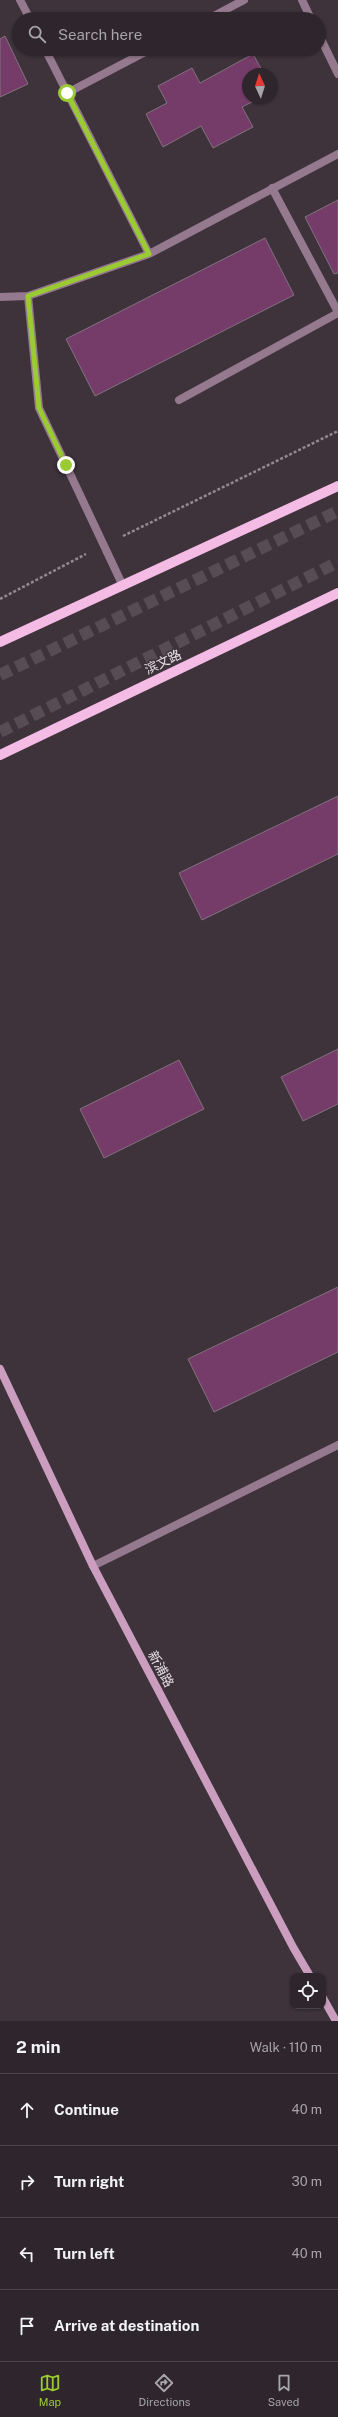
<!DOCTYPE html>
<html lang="en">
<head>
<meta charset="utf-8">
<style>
  :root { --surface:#2e262c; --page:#3a3238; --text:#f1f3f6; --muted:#a7a5a9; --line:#494348; --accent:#9bcb33 }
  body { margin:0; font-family:"Public Sans","Noto Sans SC",sans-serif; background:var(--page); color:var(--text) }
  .controls { position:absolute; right:12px; bottom:12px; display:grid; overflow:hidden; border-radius:8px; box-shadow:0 1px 3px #0004 }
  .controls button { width:36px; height:36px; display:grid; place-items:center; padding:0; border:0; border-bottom:1px solid var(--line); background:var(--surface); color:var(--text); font:20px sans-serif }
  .compass { position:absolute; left:242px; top:68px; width:36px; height:36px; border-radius:50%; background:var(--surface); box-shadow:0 1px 3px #0004; rotate:356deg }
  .stop { position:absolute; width:12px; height:12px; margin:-9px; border:3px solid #9bcb33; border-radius:50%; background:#fff }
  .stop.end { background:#9bcb33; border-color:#fff; box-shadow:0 1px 4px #0008 }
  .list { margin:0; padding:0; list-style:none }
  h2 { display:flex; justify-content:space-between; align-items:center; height:52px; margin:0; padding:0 16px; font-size:17px }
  h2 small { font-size:13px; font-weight:400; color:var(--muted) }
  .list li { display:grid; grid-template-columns:26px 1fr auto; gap:12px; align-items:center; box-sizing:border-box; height:72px; padding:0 16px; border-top:1px solid var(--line) }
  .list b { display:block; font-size:15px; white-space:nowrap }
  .list em { font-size:13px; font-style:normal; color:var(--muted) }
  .icon { flex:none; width:22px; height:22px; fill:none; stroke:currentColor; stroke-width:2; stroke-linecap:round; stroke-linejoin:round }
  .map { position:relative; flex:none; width:338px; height:2021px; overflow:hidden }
  .search { position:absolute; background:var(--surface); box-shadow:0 1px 3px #0004; left:12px; right:12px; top:12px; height:44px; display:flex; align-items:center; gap:10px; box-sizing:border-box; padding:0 14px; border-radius:22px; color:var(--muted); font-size:15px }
  .sheet { height:340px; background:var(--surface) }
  nav { display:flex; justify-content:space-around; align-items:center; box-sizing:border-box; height:56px; border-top:1px solid var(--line); background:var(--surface); font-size:11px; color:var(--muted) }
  nav a { display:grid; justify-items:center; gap:2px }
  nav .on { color:var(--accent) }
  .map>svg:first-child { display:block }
</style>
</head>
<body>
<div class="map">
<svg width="338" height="2021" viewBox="0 0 338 2021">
  <rect width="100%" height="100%" fill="#3e323b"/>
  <path fill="#763c69" stroke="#81727d" d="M5,36L28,84L0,97V39Z
    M253,54L264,74H248V98H260L242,107L253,127L213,148L201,126L163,147L146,114L167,103L158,86L192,68L200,83Z
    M338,200V273L334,274L305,217Z
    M265,238L294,295L95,396L66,339Z
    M338,796V854L202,920L179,873Z
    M338,1049V1104L303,1121L281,1077Z
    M179,1060L204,1109L104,1158L80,1109Z
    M338,1287V1352L214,1412L188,1359Z"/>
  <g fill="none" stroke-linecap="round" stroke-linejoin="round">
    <path stroke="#574c54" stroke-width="12" stroke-dasharray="12 6" stroke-linecap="butt" d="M0,675L338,511
      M0,732L338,562"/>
    <path stroke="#948991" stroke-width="2.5" stroke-dasharray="3 2" stroke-linecap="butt" d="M123,536L338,431
      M0,599L86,554"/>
    <path stroke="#95798e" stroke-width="8" d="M20,0L30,19
      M302,0L311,19
      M208,19L244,0
      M319,35L338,74
      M45,49L149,254
      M67,93L151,49
      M272,188L338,312
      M28,296L39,408L123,586
      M0,297L28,296L149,254L338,154
      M179,400L338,313"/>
    <path stroke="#95798e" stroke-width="8" d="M93,1566L338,1445"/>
    <path stroke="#cb9ebf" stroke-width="8" d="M0,1369L93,1566L293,1947L310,1976
      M323,1998L336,2021"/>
    <path stroke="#f4bbe5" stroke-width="10" d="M0,642L338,486
      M0,755L338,593"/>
  </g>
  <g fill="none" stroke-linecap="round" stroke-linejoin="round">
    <path stroke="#9bcb33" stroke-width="5" d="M66,465L39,408L28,296L149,254L67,93"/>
  </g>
  <g text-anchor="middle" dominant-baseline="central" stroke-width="3" stroke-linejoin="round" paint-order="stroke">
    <g font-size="13" fill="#e7dee4" stroke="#3e323b">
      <text transform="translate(163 662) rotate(-26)">滨文路</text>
      <text transform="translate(161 1669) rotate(62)">新浦路</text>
    </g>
  </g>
</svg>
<div class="controls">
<button><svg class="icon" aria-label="locate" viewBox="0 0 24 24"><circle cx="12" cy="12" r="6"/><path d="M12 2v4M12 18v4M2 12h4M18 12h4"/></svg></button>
</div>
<svg class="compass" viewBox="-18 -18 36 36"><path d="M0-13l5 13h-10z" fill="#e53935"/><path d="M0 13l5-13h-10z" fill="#a7a5a9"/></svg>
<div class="stop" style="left:67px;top:93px"></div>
<div class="stop end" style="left:66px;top:465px"></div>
<div class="search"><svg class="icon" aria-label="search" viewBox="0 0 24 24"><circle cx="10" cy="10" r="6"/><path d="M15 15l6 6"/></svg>Search here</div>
</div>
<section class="sheet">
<h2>2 min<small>Walk · 110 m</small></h2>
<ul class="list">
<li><svg class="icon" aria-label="ahead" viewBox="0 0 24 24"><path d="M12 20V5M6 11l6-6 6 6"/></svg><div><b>Continue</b></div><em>40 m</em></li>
<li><svg class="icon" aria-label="right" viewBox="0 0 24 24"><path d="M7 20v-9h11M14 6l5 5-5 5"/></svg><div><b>Turn right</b></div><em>30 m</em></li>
<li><svg class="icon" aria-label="left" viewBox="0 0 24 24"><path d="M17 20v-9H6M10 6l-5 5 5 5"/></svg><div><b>Turn left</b></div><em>40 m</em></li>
<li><svg class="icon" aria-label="arrive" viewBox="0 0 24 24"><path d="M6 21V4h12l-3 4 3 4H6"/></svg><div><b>Arrive at destination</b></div></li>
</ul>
</section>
<nav>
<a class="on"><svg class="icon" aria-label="map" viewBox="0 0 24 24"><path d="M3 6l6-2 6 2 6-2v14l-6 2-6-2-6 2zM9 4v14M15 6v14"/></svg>Map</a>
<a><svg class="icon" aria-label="directions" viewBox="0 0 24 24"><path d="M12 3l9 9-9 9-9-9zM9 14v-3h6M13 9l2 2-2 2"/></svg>Directions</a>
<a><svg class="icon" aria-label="saved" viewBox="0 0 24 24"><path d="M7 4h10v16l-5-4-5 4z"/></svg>Saved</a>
</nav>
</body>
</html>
